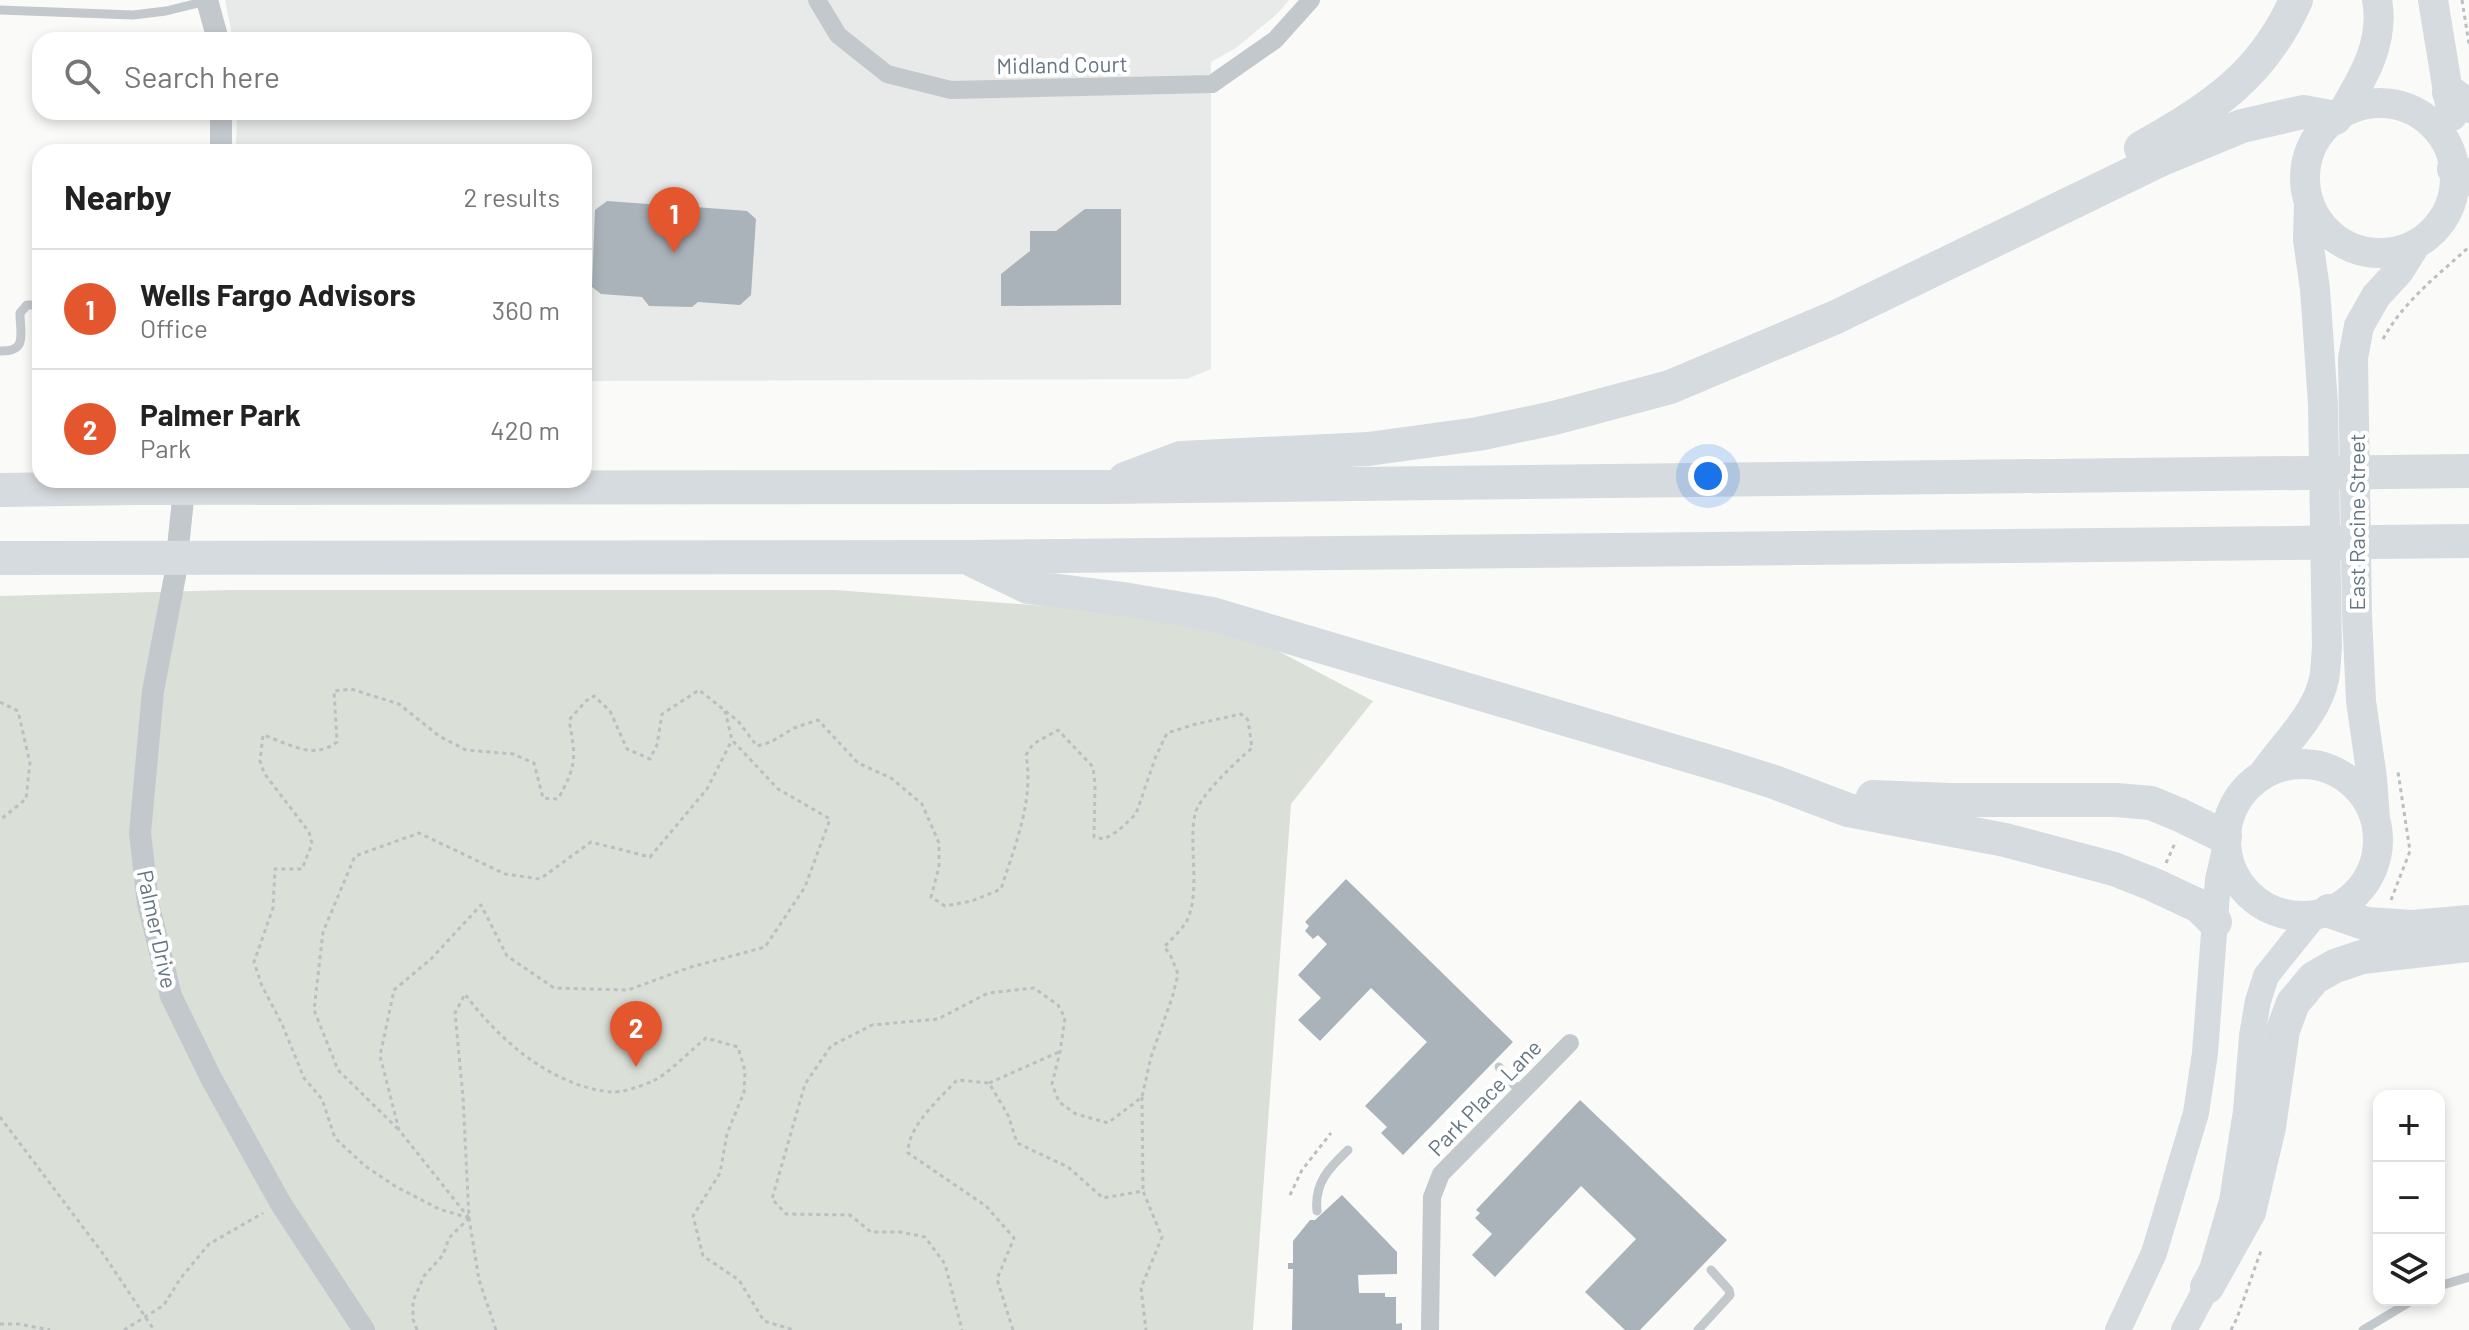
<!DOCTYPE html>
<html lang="en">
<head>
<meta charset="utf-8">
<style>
  :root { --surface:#fff; --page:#f2f2f2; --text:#222; --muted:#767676; --line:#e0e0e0; --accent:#e4572e }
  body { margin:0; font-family:Barlow,sans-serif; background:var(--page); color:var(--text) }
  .controls { position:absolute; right:24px; bottom:24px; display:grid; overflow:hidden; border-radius:16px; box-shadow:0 4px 12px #0003 }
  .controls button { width:72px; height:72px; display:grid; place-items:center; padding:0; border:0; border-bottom:2px solid var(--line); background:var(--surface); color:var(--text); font:40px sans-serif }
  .you { position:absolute; left:1708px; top:476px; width:28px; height:28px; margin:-20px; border:6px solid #fff; border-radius:50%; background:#1a73e8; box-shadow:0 0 0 12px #1a73e833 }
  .badge { display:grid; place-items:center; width:52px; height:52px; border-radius:50%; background:var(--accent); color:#fff; font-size:26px; font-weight:700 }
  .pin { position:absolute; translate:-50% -66px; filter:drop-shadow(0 2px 4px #0008) }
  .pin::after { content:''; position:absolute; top:42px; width:28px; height:24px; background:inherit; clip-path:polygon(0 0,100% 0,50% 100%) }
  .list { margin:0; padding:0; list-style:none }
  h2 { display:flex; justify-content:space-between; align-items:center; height:104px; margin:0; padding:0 32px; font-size:34px }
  h2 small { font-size:26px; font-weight:400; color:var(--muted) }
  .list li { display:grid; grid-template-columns:52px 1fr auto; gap:24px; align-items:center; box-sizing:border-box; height:120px; padding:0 32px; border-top:2px solid var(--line) }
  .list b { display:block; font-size:30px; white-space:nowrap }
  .list p { margin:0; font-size:26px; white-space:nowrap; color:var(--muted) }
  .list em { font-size:26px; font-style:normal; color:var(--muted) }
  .icon { flex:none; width:44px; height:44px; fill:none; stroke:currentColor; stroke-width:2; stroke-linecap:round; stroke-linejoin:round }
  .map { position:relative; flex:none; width:2469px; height:1330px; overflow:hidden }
  .search { position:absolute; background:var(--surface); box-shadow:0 4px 12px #0003; left:32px; top:32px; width:560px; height:88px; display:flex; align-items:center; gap:20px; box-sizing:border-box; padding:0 28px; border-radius:24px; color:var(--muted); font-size:30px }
  .panel { position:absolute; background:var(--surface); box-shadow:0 4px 12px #0003; left:32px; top:144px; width:560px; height:344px; border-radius:24px }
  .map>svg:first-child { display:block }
</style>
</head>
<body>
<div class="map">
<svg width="2469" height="1330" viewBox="0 0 2469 1330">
  <rect width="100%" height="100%" fill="#fafaf8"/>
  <path fill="#e8e9e9" d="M225,0H1289L1278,13L1236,48L1211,62V369L1187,379L584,381V152H236L237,112H584V40H233Z"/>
  <path fill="#dadfd7" d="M233,590H835L1217,619L1373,701L1291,804L1253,1330H0V596Z"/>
  <path fill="#aab3b9" d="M671,198L684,215L695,207L747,211L756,219L751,295L740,305L698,302L692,307L649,306L642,297L601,294L592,287L595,210L607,201L662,205Z
    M1085,209H1121V305L1001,306V274L1030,251V231H1056Z
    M1346,879L1513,1042L1403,1155L1381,1133L1387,1127L1365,1106L1427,1042L1371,988L1320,1041L1298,1020L1321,998L1298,975L1327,944L1318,935L1313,939L1305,931L1309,926L1305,922Z
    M1580,1100L1727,1240L1640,1330H1625L1585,1292L1636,1239L1581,1186L1495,1277L1472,1255L1492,1234L1475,1218L1480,1213L1476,1210Z
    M1342,1195L1397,1252V1274L1358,1275L1359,1293H1385V1297H1396V1324L1402,1323V1330H1292L1293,1269H1288V1263H1293V1241L1310,1220H1315Z"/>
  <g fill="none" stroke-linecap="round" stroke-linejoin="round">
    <path stroke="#bbbfc2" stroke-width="3" stroke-dasharray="4 4" stroke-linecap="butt" d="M2462,0L2469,44
      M2383,339C2403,302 2438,275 2469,247
      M0,702L18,711L30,763L26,799L0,820
      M2166,863L2176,841
      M2391,900L2410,851L2398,772
      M989,1083L1059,1052
      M1142,1097L1143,1190
      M0,1117L104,1255L154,1330
      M398,1129L338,1070L314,1010L323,932L355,856L419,833L505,874L540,879L591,842L650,857L707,789L732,740
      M1290,1195L1302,1170L1331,1133
      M469,1218L439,1209L395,1186L365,1166L335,1138L322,1099L304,1078L282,1024L262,986L254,962L273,908L275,869H302L312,844L309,832L264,773L260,761L263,735C288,743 313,761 337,742L334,691L351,689L399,704L439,736L466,750L513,754L534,763L543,798L558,799C577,765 576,757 569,720L586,701L594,696L610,711L627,749L650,759L657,745L662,714L699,690L738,721L757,746L771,742L794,728L818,720L858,763L891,778L922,804L939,843V867L931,897L945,906L972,901L1001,889C1015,845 1034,801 1026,755L1033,744L1058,730L1093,767L1095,784L1094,837L1104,839L1118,831L1136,814L1156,756L1167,733L1196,724L1241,714L1248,720L1252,748C1237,761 1200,795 1195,814C1188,845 1202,897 1185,924C1179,932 1171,940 1164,947L1170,954L1178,974L1173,995L1151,1057L1142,1097L1108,1123L1076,1114L1059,1102L1052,1084L1060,1052L1065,1018L1058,1005L1034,988L988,993L938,1019L872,1025L831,1046L805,1084L772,1199L786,1214L850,1215L871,1232H900L925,1237L945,1264L962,1330
      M469,1218L399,1130L380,1056L394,990L431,959L481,905L507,956L554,988L628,990L691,967L765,947L805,887L830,819L778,789L732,740L725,711
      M0,1324H19L50,1330
      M124,1330L164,1305L180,1279L209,1244L263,1213
      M417,1330L413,1319V1301L424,1276L443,1255L449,1238L469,1218
      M496,1330L479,1280L469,1218L463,1097L455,1013L465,994C498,1039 551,1086 611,1092C622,1093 642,1086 653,1081C667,1075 692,1049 706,1038L738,1047L745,1071L744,1092L727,1134L720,1173L693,1216L703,1256L739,1280L764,1321L794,1330
      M1013,1330L997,1279L1014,1238L986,1206L908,1153C907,1127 940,1098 957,1080L989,1083L1008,1115L1017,1143L1068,1167L1103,1198L1143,1191L1162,1237L1141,1288L1146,1330
      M2231,1330L2237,1318L2262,1248"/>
    <path stroke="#c3c8cc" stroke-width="9" d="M0,10L133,15L166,11L207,1
      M0,351C28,352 20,334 20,313L27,305H40
      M1499,1067L1521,1093
      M1317,1211C1314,1183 1329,1168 1348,1150
      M2439,1286L2469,1277
      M1698,1330L1730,1295L1729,1290L1711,1270
      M2363,1330L2413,1300"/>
    <path stroke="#c3c8cc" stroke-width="18" d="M817,0L838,35L887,74L951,90L1212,84L1275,40L1311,0
      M1430,1330L1432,1197L1441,1174L1570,1043"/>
    <path stroke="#c3c8cc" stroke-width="22" d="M207,0L218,40
      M221,112V152
      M185,480L175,576L153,691L140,833L148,903L171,996L211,1078L281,1204L364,1330"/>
    <path stroke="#d6dbdf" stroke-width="26" d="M2118,1330L2154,1253L2196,1113L2205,1053L2218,880L2226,845
      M2184,1330L2207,1287L2232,1201L2246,1111L2252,1036L2258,1001L2266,976L2315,915"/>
    <path stroke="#d6dbdf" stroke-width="30" d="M2433,0L2452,116
      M2305 178a75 75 0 1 1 150 0a75 75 0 1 1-150 0Z
      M2342,113C2363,78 2385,42 2377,0
      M2226 840a76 76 0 1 1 152 0a76 76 0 1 1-152 0Z
      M2264,773C2284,744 2317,714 2324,679C2326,669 2326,657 2327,647L2323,404L2315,289L2308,240L2309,204
      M2375,818L2372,778L2361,701L2357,615L2353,358L2359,326L2376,296L2399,271L2416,244"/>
    <path stroke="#d6dbdf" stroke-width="34" d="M2449,92L2469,106
      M2141,148C2210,110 2263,75 2296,0
      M2454,169L2469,179
      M1125,479L1181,458L1368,449L1478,434L1554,418L1670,387L1836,317L2162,159L2242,126L2303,112L2335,118
      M0,490L135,488L1105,487L2469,471
      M0,558L966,557L2469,541
      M974,561L1028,587L1123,599L1212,614L1727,767L1774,782L1848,810L2005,840L2114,869L2152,884L2199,906L2215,922
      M1873,797L1950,800H2116L2151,803L2180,815L2225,837
      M2329,911L2367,924L2412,927L2469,922
      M2207,1287L2249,1212L2269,1127L2283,1030L2293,1003L2314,978L2335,966L2362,957L2469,945"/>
  </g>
  <g text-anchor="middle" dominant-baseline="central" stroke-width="8" stroke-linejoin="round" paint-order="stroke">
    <g font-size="22" fill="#657683" stroke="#fff">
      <text transform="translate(1062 64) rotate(-1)">Midland Court</text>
      <text transform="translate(2356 522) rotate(-90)">East Racine Street</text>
      <text transform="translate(158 929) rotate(78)">Palmer Drive</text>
      <text transform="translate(1484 1097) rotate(-46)">Park Place Lane</text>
    </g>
  </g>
</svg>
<div class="controls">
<button>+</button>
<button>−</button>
<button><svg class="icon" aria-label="layers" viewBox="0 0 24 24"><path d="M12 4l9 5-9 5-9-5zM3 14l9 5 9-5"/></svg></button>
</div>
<div class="you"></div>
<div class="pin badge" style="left:674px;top:253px">1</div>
<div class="pin badge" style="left:636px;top:1067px">2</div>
<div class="search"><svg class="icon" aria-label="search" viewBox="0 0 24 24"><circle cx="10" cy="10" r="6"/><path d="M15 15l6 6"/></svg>Search here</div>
<section class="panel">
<h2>Nearby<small>2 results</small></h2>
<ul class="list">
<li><span class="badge">1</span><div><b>Wells Fargo Advisors</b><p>Office</p></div><em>360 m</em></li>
<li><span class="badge">2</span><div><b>Palmer Park</b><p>Park</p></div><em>420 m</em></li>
</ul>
</section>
</div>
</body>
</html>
